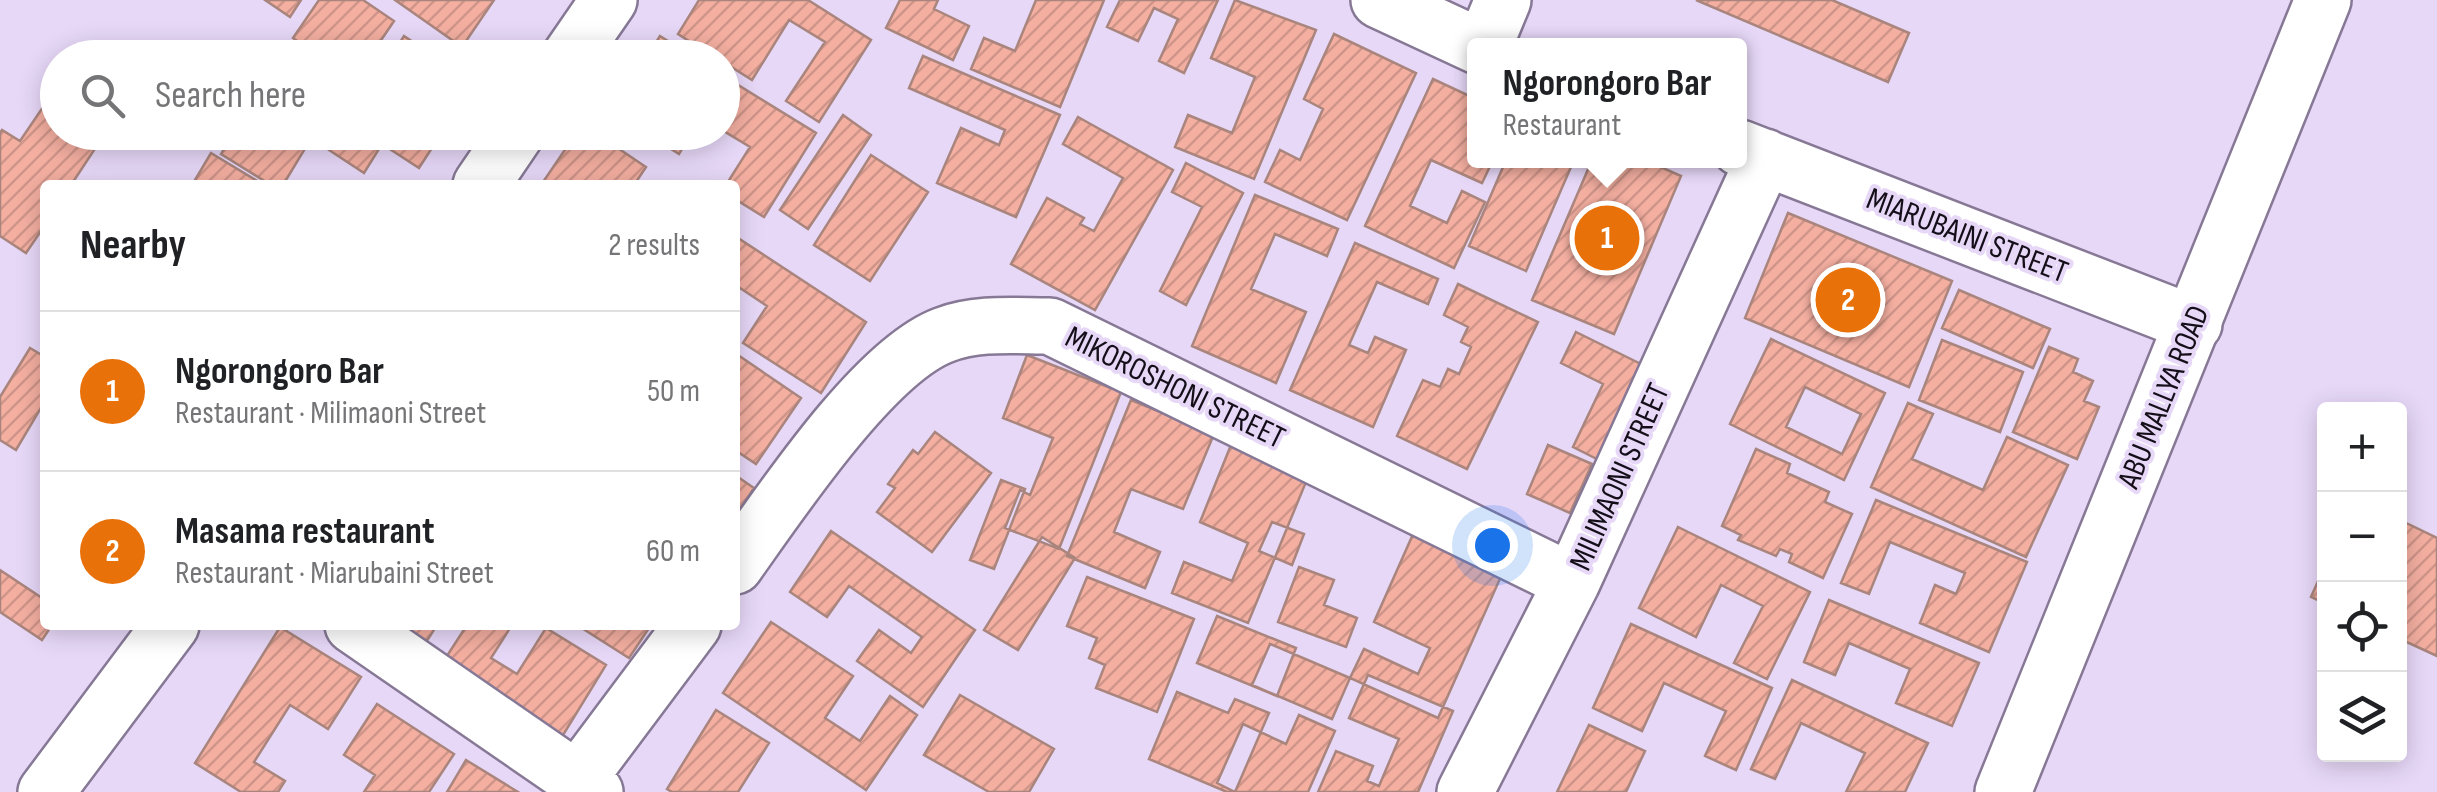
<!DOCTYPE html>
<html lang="en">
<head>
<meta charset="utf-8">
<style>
  :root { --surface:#fff; --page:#f2f2f2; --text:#202124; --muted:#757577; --line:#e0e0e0; --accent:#1a73e8 }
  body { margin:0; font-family:"Sofia Sans Condensed",sans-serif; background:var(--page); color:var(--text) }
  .controls { position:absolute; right:30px; bottom:30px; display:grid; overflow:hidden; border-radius:10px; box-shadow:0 5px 25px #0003 }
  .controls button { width:90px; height:90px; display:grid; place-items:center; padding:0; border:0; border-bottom:2px solid var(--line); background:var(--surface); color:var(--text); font:50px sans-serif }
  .you { position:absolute; left:1492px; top:545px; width:35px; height:35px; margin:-25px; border:8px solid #fff; border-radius:50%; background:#1a73e8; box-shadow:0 0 0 15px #1a73e833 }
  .badge { display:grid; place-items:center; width:65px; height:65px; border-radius:50%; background:var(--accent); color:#fff; font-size:32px; font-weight:700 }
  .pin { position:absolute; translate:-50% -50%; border:5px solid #fff; box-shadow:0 2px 10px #0006 }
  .popup { position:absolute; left:1467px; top:38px; width:280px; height:130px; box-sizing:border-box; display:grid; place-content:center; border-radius:10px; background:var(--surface); filter:drop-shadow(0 2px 8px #0005); font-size:32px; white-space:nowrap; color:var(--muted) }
  .popup b { font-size:38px; color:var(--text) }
  .popup::after { content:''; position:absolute; left:50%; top:100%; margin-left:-20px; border:20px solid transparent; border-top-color:var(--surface) }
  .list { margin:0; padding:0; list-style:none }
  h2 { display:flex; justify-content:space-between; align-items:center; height:130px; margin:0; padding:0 40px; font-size:42px }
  h2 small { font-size:32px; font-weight:400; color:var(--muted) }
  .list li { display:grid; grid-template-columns:65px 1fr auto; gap:30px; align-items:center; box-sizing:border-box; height:160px; padding:0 40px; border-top:2px solid var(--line) }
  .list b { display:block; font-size:38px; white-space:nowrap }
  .list p { margin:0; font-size:32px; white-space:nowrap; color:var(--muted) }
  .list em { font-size:32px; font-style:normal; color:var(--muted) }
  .icon { flex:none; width:55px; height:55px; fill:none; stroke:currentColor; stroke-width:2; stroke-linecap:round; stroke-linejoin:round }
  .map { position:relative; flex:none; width:2437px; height:792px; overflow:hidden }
  .search { position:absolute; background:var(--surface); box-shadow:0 5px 25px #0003; left:40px; top:40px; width:700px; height:110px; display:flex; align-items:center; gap:25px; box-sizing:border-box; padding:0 35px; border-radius:55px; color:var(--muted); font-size:38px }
  .panel { position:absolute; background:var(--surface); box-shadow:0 5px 25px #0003; left:40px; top:180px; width:700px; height:450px; border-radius:10px }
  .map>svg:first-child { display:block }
</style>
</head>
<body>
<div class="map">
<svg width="2437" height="792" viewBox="0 0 2437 792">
  <defs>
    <pattern id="building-hatch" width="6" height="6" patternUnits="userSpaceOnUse" patternTransform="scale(2.5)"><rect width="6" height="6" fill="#f4afa1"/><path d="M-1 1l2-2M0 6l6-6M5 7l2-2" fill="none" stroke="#d0958a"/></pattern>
  </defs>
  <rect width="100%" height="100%" fill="#e7d8f8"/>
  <path fill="url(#building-hatch)" stroke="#a9857d" stroke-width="2.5" fill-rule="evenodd" d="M265,0H301L290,17Z
    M319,0H363L394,21L369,58H321L293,38Z
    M395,0H494L462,47Z
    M699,0H808L871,40L819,122L786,101L825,42L789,20L752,80L722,61V58H716L678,34Z
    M900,0H938L934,9L969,26L953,60L886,28Z
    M1036,0H1104L1060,107L971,69L984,38L1015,51Z
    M1120,0H1218L1184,73L1159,61L1178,19L1154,8L1138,41L1107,27Z
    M1235,0L1316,30L1254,179L1175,147L1188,115L1232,133L1255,77L1211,58Z
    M1696,0H1832L1909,33L1888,82Z
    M1334,34L1416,73L1347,220L1265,182L1280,150L1300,160L1323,109L1304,99Z
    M404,36L437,58H390Z
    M660,36L695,58H646Z
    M923,56L1060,115L1016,217L937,183L961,128L999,145L1005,130L909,88Z
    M722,75L816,133L764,217L735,199V185H726L750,147L722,130Z
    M1433,79L1474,98V160H1493L1482,183L1431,160L1410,206L1447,223L1462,191L1485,202L1454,268L1365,226Z
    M58,85V132H106L71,185H45V225L26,253L0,236V133L2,130L20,141Z
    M843,115L871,135L808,229L780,210Z
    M1078,117L1173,170L1095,310L1011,264L1047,198L1084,218L1080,224L1094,231L1123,178L1063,144Z
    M234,132H315L283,185H271L221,154Z
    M341,132H432L439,137L419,168L382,144L364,173L329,150Z
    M577,132H594L646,167L634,185H541Z
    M644,132H692L679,154Z
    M211,153L264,185H192Z
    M871,155L928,192L870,281L814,245Z
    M1488,160H1574L1526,271L1469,246L1503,167Z
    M1592,160H1645L1681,176L1614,334L1532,300Z
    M1186,163L1243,193L1186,305L1160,291L1202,207L1172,192Z
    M1255,195L1338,229L1327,256L1275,234L1251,289L1306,312L1276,383L1192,346Z
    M1788,213L1952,281L1909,387L1745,318Z
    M735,236L866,322L821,393L743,343L767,306L740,288L735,296Z
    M1355,243L1438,279L1428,304L1377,282L1349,345L1368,353L1375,337L1406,350L1373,427L1290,390Z
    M1458,284L1538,322L1467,469L1397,436L1423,380L1440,387L1448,369L1459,374L1471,347L1461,342L1468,327L1444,315Z
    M1959,290L2050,329L2033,368L1942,328Z
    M1576,332L1645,366L1599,460L1573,447L1603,384L1561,363Z
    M1771,339L1885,393L1844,480L1730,424ZM1805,387L1861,414L1842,454L1786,427Z
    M1942,340L2023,372L2000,432L1919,400Z
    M2049,347L2078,359L2073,372L2093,381L2084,401L2099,407L2077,459L2013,432Z
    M30,348L45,357V401L16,450L0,440V397Z
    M735,353L801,398L756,464L735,450Z
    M1027,355L1121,392L1059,549L1005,528L1020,490L1030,495L1053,438L1003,418Z
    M1131,400L1214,434L1183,509L1131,489L1114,532L1160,552L1145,588L1067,556Z
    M1908,403L1933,414L1912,459L1983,490L2007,437L2068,465L2026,557L1871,487Z
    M935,432L991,473L932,552L877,512L895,488L888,484L913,450L918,454Z
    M1231,445L1308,477L1248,623L1172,593L1184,562L1232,581L1248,543L1200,522Z
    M1548,445L1592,464L1570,513L1527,494Z
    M1756,449L1790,464L1787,473L1829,492L1825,502L1852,514L1823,578L1789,562L1792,554L1780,549L1776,556L1738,540L1741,535L1722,526Z
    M735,475L754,488L735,517Z
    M1001,480L1025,489L994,569L970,560Z
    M1876,500L2027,562L1989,652L1920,623L1935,585L1956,594L1965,573L1890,542L1869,594L1841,583Z
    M2400,520L2437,538V656L2400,639Z
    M1272,522L1304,534L1292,565L1259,551Z
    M1678,527L1810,592L1767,679L1734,663L1763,606L1721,585L1696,637L1639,608Z
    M831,531L975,630L923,707L857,661L879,630L911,653L922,637L849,586L827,617L790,592Z
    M1414,532L1503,572L1438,718L1350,678L1364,649L1418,674L1430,648L1374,622Z
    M1042,537L1075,558L1018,650L984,630Z
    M1299,567L1334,580L1324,605L1357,618L1346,647L1278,622Z
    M2324,568V603L2311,597Z
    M0,570L45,600V625H52L42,640L0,612Z
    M1087,577L1194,619L1157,712L1096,688L1105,665L1089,658L1097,638L1067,626Z
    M1829,600L1979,663L1952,726L1896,703L1910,669L1849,643L1835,675L1804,662Z
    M1217,616L1296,648L1277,696L1197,663Z
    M771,622L853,676L825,718L860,741L890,696L917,715L866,790L723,693Z
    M1631,624L1772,688L1736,770L1705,756L1726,711L1664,683L1642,731L1593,708Z
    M388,625H437L423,647Z
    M467,625H512L491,658L517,674L546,628L606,665L560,740L441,665Z
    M577,625H651L629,658Z
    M280,627L361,677L328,729L290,705L254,762L285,781L278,792H241L195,763Z
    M1270,644L1350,678L1332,719L1252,685Z
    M1368,675L1453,711L1418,792H1318L1336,751L1373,766L1367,781L1379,786L1399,739L1349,718Z
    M1792,680L1928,743L1905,792H1846L1865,753L1801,723L1775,779L1751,769Z
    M1177,692L1228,713L1235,699L1269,713L1235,792H1227L1149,759Z
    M960,695L1054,749L1029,792H989L924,755Z
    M377,704L454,754L429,792H364L375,775L344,755Z
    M716,710L769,743L738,792H672L667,789Z
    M1299,715L1335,731L1308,792H1235L1217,783L1243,724L1286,744Z
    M1589,725L1645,751L1626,792H1557Z
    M466,760L518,792H447Z"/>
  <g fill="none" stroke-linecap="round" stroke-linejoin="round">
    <defs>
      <path id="minor" d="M1379,0L1478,46
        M1484,46L1503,0
        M569,58L609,0
        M1740,148L2194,324
        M481,185L517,132
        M735,566C780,503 874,361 944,335C977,322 1015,326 1050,326L1572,582
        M353,625L595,792
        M577,780L693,625
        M46,792L171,625
        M1465,792L1572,582L1765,157"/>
      <path id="major" d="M2003,792L2323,0"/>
    </defs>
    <use href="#minor" stroke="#877996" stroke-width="60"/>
    <use href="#major" stroke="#877996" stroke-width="60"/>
    <use href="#minor" stroke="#fff" stroke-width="55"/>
    <use href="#major" stroke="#fff" stroke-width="55"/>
  </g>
  <g text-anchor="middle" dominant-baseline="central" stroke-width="8" stroke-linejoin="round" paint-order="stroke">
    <g font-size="32" fill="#140e19" stroke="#e7d8f8">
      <text transform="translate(1967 236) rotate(21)">MIARUBAINI STREET</text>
      <text transform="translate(1175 388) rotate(26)">MIKOROSHONI STREET</text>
      <text transform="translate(2164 397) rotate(-68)">ABU MALLYA ROAD</text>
      <text transform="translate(1620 477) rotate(-66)">MILIMAONI STREET</text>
    </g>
  </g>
</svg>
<div class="controls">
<button>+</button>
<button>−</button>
<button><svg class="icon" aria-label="locate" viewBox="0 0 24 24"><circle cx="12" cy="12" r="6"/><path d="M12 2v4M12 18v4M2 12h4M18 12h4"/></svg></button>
<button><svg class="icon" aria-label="layers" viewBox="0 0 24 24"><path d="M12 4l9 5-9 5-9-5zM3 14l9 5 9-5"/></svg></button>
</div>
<div class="you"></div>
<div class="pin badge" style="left:1607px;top:238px;background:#e8710a">1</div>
<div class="popup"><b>Ngorongoro Bar</b>Restaurant</div>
<div class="pin badge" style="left:1848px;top:300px;background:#e8710a">2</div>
<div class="search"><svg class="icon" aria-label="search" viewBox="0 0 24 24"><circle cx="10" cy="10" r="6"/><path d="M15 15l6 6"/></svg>Search here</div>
<section class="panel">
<h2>Nearby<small>2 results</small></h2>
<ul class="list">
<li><span class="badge" style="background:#e8710a">1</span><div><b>Ngorongoro Bar</b><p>Restaurant · Milimaoni Street</p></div><em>50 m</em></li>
<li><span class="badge" style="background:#e8710a">2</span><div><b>Masama restaurant</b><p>Restaurant · Miarubaini Street</p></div><em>60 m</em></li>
</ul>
</section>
</div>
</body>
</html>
